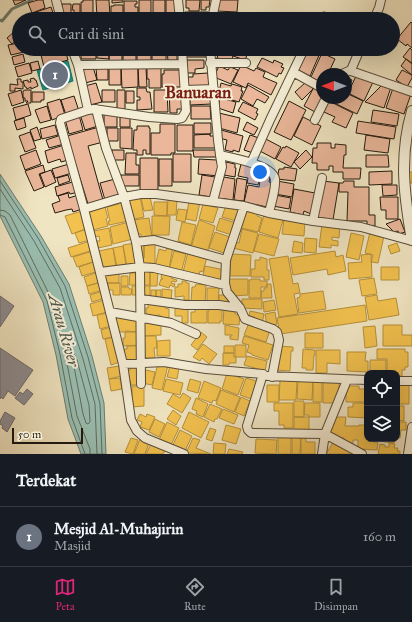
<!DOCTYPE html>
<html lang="id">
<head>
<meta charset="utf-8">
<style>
  :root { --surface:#171b24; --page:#242831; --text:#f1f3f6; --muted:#9ea1a6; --line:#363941; --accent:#db2777 }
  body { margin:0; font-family:"IM FELL Great Primer",serif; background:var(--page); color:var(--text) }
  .controls { position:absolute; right:12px; bottom:12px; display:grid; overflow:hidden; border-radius:8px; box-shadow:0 4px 16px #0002 }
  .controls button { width:36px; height:36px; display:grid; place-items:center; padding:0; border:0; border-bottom:1px solid var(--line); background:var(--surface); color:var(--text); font:20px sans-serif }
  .compass { position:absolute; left:316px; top:68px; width:36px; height:36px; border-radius:50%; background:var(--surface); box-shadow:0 4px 16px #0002; rotate:270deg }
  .scale { position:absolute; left:12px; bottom:10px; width:71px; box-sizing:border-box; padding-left:4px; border:2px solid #241a0d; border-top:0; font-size:11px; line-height:14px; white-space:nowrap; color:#241a0d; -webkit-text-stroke:3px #f5eed7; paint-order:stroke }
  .you { position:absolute; left:260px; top:172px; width:14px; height:14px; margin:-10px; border:3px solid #fff; border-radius:50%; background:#1a73e8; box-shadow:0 0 0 6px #1a73e833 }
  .badge { display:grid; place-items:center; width:26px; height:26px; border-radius:50%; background:var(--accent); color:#fff; font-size:13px; font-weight:700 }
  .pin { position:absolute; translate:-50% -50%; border:2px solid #fff; box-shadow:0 1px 4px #0006 }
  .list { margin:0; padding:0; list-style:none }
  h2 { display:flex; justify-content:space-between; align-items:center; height:52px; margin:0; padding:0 16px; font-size:17px }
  h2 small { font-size:13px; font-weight:400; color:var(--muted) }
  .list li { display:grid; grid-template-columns:26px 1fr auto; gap:12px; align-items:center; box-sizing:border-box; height:60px; padding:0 16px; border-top:1px solid var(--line) }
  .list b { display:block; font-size:15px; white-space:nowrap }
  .list p { margin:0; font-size:13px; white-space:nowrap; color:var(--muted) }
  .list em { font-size:13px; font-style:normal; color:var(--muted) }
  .icon { flex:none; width:22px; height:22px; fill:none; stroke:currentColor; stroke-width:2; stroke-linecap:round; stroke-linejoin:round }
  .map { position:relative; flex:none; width:412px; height:454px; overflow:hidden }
  .search { position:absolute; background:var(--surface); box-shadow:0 4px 16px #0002; left:12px; right:12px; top:12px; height:44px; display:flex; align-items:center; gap:10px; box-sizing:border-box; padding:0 14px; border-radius:22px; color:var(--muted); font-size:15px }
  .sheet { height:112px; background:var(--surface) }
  nav { display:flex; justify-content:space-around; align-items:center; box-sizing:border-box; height:56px; border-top:1px solid var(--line); background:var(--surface); font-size:11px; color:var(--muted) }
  nav a { display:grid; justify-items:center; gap:2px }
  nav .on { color:var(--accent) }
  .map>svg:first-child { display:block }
</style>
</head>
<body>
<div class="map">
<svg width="412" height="454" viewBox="0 0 412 454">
  <rect width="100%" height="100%" fill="#f0e5c2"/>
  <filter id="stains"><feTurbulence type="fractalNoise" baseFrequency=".005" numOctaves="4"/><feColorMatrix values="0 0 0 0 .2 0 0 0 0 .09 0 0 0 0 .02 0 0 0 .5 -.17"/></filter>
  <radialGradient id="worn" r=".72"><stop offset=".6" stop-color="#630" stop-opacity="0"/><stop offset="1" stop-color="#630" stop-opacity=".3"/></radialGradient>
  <path fill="#9abfb2" stroke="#6b7d70" d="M0,174L41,236L69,284L92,356L104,403L106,454H81L68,419L56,355L43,302L0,216Z"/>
  <path fill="#f2c14e" stroke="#b48f3a" d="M409,172H412V183H409Z
    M140,196L144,217L131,220L127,198Z
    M150,197L153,210L144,211L141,198Z
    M168,199L177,200L176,215H167Z
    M124,201L129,221L109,225L108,221H110L107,207L119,204V202Z
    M189,201L200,202L196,221L186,219Z
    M154,202H167V216L154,215Z
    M203,204L218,208L213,223L199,219Z
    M226,205L239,210L236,221L222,217Z
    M99,206V209L105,207L108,218L106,219L108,226L93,230L88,212L93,211L92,208Z
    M178,209L187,210L185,222L176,220Z
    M246,210L258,213L257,216L262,218L258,232L241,228Z
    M82,211L88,228L72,234L65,216Z
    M264,215L283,220L278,238L259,232Z
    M152,216H170L169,235H152Z
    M149,218L152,237L141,238V234H135L133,220Z
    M220,218L236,223L232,235L216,230Z
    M284,219L305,221L304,236L282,234Z
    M199,220L215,226L207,253L191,248Z
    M129,222L133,239L113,244L110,227Z
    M182,222L196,225L191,245L178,241Z
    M322,224L340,226L339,238L332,237V240L338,241V246L331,245V248L319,247Z
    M109,228L112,245L98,248L97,241H100L99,236L95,237L94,231Z
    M87,229L90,240L79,243L75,233Z
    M242,229L258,233L253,253L233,248L234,242L239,243Z
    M215,232L230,237L224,253L209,248Z
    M370,232L384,236L378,263L371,262L373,255L365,253Z
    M351,233L364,236L359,260L346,257Z
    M259,234L279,239L274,256L254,251Z
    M305,238L317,239L316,253L304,252Z
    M90,241L93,250L71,257L68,248Z
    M144,241H155V265H140V258H144Z
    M294,241L303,243L302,253L292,252Z
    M135,243L139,266L127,267L123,245Z
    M397,243L400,251L391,254L388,246Z
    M138,245H144V258H138Z
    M123,246L126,265L117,267L113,248Z
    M167,246L173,247L169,269L155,267L159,249L166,251Z
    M113,248L116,267L103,269L99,251Z
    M93,251L96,261L77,267L73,257Z
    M174,251L186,254L181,273L169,270Z
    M335,251L336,257L343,255L346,271L328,275L327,269L293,275L290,258Z
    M188,252L207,257L203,272L200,271L199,276L183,272Z
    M231,254L251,255L250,276H230Z
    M371,254L372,277L349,279L348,263L362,262L361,255Z
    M288,256L293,284L298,283L300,293L294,294L298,314L279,317L269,259Z
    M260,257L267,259V270H269V280H264V277H251V269H255V260H260Z
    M96,261L99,271L82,276L79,267Z
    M205,266L225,270L222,280L203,276Z
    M381,267H399V280H381Z
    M143,269H150V285H141Z
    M150,269L158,270L157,286H150Z
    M98,272L101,282L87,286L84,277Z
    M105,273H119V283H105Z
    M130,273H140V285H129Z
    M162,273L172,276L171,278L177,280L176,282L172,281L171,283L175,284L174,287L170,285L169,288L159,285L161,279H163L161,278Z
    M121,276H128V286H121Z
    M374,278L377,294L362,296L359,280Z
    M229,279H248V295L232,296V292H229Z
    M251,279H260V281H267V287H261V298H249V280H251Z
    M182,281H186V283H189V300H184V296L175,297V287H178V284H182Z
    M101,282L103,290L89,294L87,286Z
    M108,283H120V295H113V290H108Z
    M196,284L206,285L205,304L191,303L192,287H195Z
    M267,284H271L272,298H261V291H264V288H267Z
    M132,286H140V295H132Z
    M142,286H150V299H142Z
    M121,287H129V289H132L131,295H121Z
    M207,288H219L218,305L207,302Z
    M162,289L172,290L171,301H162Z
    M151,290H156V300H151Z
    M156,290H161V301H156Z
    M103,291L105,298L92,302L90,295Z
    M323,291L326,309L299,313L297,298L300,297V294Z
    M219,295H226L235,305L219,304Z
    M377,295L378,301L396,298L399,315L369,320L365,297Z
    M242,299H262V309L242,308Z
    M104,300L107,312L93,316L90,304Z
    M274,300L276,310L264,312L263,302Z
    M148,302L165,305V308L169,309V318H160V315L149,316V315H146V308H148Z
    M175,305L183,306V309H188V323H182V316H175Z
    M209,305L222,306V321H220V323H208V311H209Z
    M365,305L367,321L280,334L277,318Z
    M195,308H207V323H191V312H195Z
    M224,308L235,309V314L240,315L239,325L223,324Z
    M250,311L264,314L262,324L248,320Z
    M275,312L277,324L267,326L265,314Z
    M107,313L111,326L100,329L97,315Z
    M115,315L140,317L139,332L126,331V332H118L115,330Z
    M143,322H161V335L143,336Z
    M249,323L270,330L266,342L244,335Z
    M225,325L239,328L238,340L230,339V336H232V335H225Z
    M383,325H402V335H412V346H383Z
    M375,326L377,346L365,348L363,327Z
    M111,327L113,337L103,339L101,330Z
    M125,332H140V345L123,346V338H125Z
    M201,332L207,337L197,350L191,345Z
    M305,333H323V348H305Z
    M142,336H156L157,348H154L155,358H143Z
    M244,336L273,345L268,360L252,355V354L247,352L249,345L242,343Z
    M114,337L120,362L111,365L105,339Z
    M170,340V356H157V341Z
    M203,344L217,354L209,364L202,358L200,361L193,357Z
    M235,345H246V357H235Z
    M127,346H140V362H124V349H127Z
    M224,346H234V353H224Z
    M278,346L293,347V351H291L290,371L278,370Z
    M303,349L315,350V355H314L313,370H306V368H302Z
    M377,349H405V352H408V367H405V370H402V376H397V373H387V359H377Z
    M316,350H340V364L327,363V373H316Z
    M347,352H366L365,361H368V372L347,371Z
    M223,353H234V357H236V363H229V365H223Z
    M247,356L267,361L265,371L244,365Z
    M370,360H386V373H370Z
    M158,363L168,365L162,390L152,388Z
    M130,365H140V385H131L130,380H126V370H130Z
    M119,366L121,376L109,379L107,368Z
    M170,366L179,368L177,379L167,377Z
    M146,370L155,372L152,385L142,383Z
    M227,373L244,379L238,395L222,389Z
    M120,378L122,389L111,391L109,379Z
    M246,378L260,382L254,400L240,395Z
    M166,379L183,383L180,395L163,391Z
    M190,379L201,382L198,393L187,390Z
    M280,380L297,381L296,400H279Z
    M298,380H313L312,400L297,399Z
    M204,381L221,388L216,401L213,400L212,403L198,398Z
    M313,382H322V402H313Z
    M323,382H339V395L335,403H323Z
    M267,385H279V402H267Z
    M397,385H409V404H397Z
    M132,386H144V406L132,407Z
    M346,386H359V389H367V402H346Z
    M221,390L240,397L234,412L216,404Z
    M183,393L191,398L182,413L167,404L173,394L180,398Z
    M241,397L250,401L244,416L235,412Z
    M196,398L208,404L203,417L196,414L197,411L192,409Z
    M294,401H304V417H294Z
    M274,403H293V428H284V425H279V411H274Z
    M305,403H320V417H309V415H304Z
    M353,403H367V418L348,417V407H353Z
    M210,404L222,409L217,419H215L214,422L204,417Z
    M397,406H404V421L397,420Z
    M223,409L238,415L234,424L219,418Z
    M173,410L181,416L176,425L167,419Z
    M189,412L209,422L201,438L182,428Z
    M140,414L146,417L147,414L155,417L149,430L140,427L142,422L137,420Z
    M294,417H309V430H294Z
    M334,417H346L345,426H359V425H367V439H373V442H378L377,450L358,449V440H353V443H344V438H337V436H330V423Z
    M155,419L165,424L159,437L149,432Z
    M167,422L179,428L171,445L159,440Z
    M397,422H406V430H401L400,438H397Z
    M226,425L241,429L236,444L222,440Z
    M210,428L216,430L212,441L206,439Z
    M180,430L192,436L184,453L172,447Z
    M292,434H301L300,454H292Z
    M278,435H291V454H278Z
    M131,438L138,440L133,454L125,452Z
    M193,438L200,440L196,448L211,454L186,453Z
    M301,438H306V442H315V454H301Z
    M140,439L149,443L145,454H134Z
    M256,439L277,440L276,454L255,453Z
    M377,439H394V443L377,441Z
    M334,441L352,453L351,454H326Z
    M152,442L166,449L163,454H146Z
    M214,443L226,444L225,454H213Z
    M389,443L395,444L394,448H398L397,451H400V454H378L380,444L385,445V447H389Z
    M229,449L243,452L242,454H227Z"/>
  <path fill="#17a398" stroke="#1b7a6e" d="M68,61L73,81L43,90L37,70Z"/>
  <path fill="#8d8d92" stroke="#6e6a6a" d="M0,296L14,306L0,327Z
    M0,348L33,370L15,396L8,391L3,399L1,397L0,399Z
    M27,389L33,394L24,405L15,398L20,392L23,394Z
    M5,412L15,418L7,432L2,428L3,426L0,424V421Z"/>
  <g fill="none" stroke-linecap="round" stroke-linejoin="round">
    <path stroke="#5f6c60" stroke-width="1" d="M0,181L38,238L65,286L88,357L100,404L102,454
      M0,189L34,241L60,288L83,359L95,404L97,454
      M0,210L5,211L10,215L52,300L65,353L77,416L90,449V454
      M0,215L5,217L47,301L60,354L72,418L85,454
      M73,354L75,355L77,360L89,405L90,422L88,424L86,423L83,414L72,356Z"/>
    <path stroke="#6b7d70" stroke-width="3" d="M0,20L2,21L12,9L32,0"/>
  </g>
  <path fill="#eab79a" stroke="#241a0d" d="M13,0H26L15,5Z
    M38,0H43L45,8L32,13L28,3Z
    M83,0H93V14L89,15V18H85V15H81V2H83Z
    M96,0H109L110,16L97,17Z
    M112,0H123V2L112,3Z
    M139,0H151V16H139Z
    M153,0H165V15H153Z
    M166,0H176V15H166Z
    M186,0H200L199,11H189V8H186Z
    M201,0H210L209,7H206V10H201Z
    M217,0H238L237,12L217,11Z
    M124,1H137V4H135V7H138V15L124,14Z
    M62,4H71V17H62Z
    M73,4H80V16H74V10H72Z
    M114,5H123V14L113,16V13H111V6H114Z
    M51,7L55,19H29L27,15Z
    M185,12H208V19H185Z
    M323,12L337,14V19H322Z
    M338,14L357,17V19H338Z
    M215,15H237V19H215Z
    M411,22L412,23V48L407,44L406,46L397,39Z
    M15,31L19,38L12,44L7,38Z
    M19,43V49H23L24,52L11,55L8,45Z
    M410,48L412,50V63L403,57Z
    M40,49H55L42,53Z
    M62,49H65L68,60L44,67L41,55Z
    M75,49H96V59H81V51H75Z
    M97,49H109V59L97,58Z
    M111,49H122V61L109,63V51H111Z
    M123,49H136V61H123Z
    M137,49H151V62H137Z
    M152,49H166V63H152Z
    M167,49H177V61H168Z
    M186,49H206V57H186Z
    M215,49H233V51H214Z
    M236,49H256L254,53L249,50L245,60L233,56Z
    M307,49H312L320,53L310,76L298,70Z
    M219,51L233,55L232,61L217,58Z
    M322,53L335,59L328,74H322L320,82L311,77Z
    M23,54L25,62L14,65L12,57Z
    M262,58L273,63L274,60L283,64L281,67L284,68L281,74L279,73L277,77L257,67Z
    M406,59L412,64V75L401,66Z
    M185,60H204V68L195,69V73H185Z
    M38,61L40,69L32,71L30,63Z
    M29,63L32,73L18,77L15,67Z
    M161,65V88H149V79H147V66Z
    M241,65L254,71L256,68L265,72L263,77L277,83L271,95L248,83L246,88L233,82Z
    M219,66L228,70L230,67L238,70L231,84L214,77Z
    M93,67L97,80L85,83L81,70Z
    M108,67V80H97L96,68Z
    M109,67H121V85H109Z
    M121,67H138V87L122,88Z
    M138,68H146L147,87H139Z
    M164,70H182V87H162V74H164Z
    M402,70L412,75V78L407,87L396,80Z
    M208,73L209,86L188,87V77H193V74Z
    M357,74L373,82L364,101L348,93Z
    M346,77L352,80L347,92H346Z
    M34,78L35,80H36L38,86L31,89V87L27,89L26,87H25L23,81L28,80V82H31L30,79Z
    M17,79H21V82H23V89L15,88V91H10V84L18,85Z
    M306,82L313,89L302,100L295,92Z
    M96,83L102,102L90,105L85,86Z
    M221,83L231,86L232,84L242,87L241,91H243L239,102L218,96Z
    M383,84L391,87L384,108L365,102Z
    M248,85L269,97L265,103L257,99L253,106L241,99Z
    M314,87L322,92V98L315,112L304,106Z
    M137,88H146L147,92H150L152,109L137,110V100H140V97H137Z
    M393,88L411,94L404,114L386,108Z
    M169,89H182V109H177V113H170Z
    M21,90L24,102L12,106L8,94Z
    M25,90H31V103H26L28,101H25V98H23V91Z
    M102,90H115V102H102Z
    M117,90H125V110H117Z
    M154,90H167L168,112H154Z
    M126,91H134V103H126Z
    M32,92H44V100H41V102H32Z
    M190,92H212V104L190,105Z
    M346,93L363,101L357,114L328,100L329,98H346Z
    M74,96L79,111L66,115L61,100Z
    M220,98L236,102L233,113L218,108Z
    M60,99L65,115L52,120L47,103Z
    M289,101L306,110L291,140L274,132Z
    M329,101L353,113L346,128L332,122L335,117L324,112Z
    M243,102L258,109L256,113L258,114L255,120L238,111Z
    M28,104L31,115L16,120L13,108Z
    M47,106L51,120L40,123L35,110Z
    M191,106H210L211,119H191Z
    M94,110L98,126L85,130L80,114Z
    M373,110L399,114L397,126L371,122Z
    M219,113L240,118L237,133L219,128Z
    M104,114H117V127H106V128H104Z
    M79,115L83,130L69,134L65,119Z
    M120,117H130V127H120Z
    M303,117L321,126L312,145L294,136Z
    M24,118L26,127L17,130L14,121Z
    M358,121L396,127L394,139L356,133Z
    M247,122L258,128L254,135L243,130Z
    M194,123H211V134H194Z
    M160,124H175V153H171V155H151V133H160Z
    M55,125L58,135L42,139L40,129Z
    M177,125H193V151H177Z
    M137,126H149V128H150V154H146V150H143V155H137V150H133L134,130H137Z
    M37,127L41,139L34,141L30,130Z
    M99,127L103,142L88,146L103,200L88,204L67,136Z
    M107,128H118V141H107Z
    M120,128H132V149L120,148Z
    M221,130L243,136L239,152L233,150V152L225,150L227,140L219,138Z
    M30,132L36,148L25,152L19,136Z
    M210,134V136H216V148H194V135Z
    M61,135L64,144L49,148L46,140Z
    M250,135L259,138L253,153L244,150Z
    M366,135L390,139L388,153L364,150Z
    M264,138L281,147L275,159L258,150Z
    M317,143H331V148H335V144L346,145V155H344L343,168H361L360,179H343V172H333V166H329V170H317V163H312L313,148H317Z
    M64,145L68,160L61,162L60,159L48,163L45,151Z
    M286,146L299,153L291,167L276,159L283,147L285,148Z
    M36,150L41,164L25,170L20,156Z
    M112,150H124V160H112Z
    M193,150H217V157H194Z
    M306,150L312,157L300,169L294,162Z
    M126,153H136V165H139V174H125Z
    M173,154H191V182H173Z
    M366,155H388L389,167H366Z
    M140,158H158V190H140Z
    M159,159H172V186H159Z
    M199,159L217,160V163H220L219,176L198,174Z
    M226,162L235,164V168H236L235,177L224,175Z
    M69,164L72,173L55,178L52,169Z
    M241,164L262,168L258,185L247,183L248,178L238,176Z
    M43,165L45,172L39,174L44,187L34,191L25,171Z
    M284,167L297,169L295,181L277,179L279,169H284Z
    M51,170L56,182L45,187L40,174Z
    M392,171V184L369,185V172Z
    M68,175L70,181L59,185L57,178Z
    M121,175H139V186H121Z
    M202,175L215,177L211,197L199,195Z
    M261,175L270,177L269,182L272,183L267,207L244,202L248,185L259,187Z
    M224,177L235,179L233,200L218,198L220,181H223Z
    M237,178L247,180L244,201L234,200Z
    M115,179L120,196L105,200L100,183Z
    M76,181L79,192L70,194L69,192L57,196L55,187Z
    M277,181L294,184L292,197L275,194Z
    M323,181L339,183L333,220L317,217Z
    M344,181H354V187H369V215H375V226L367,225V221H347L348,192H339V183H343Z
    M382,185H397V195L383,196Z
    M294,189L315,193L311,214L304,211L303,215L290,212Z
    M68,193L69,198L78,195L82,209L73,212L72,209L66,210L55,213L52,204L60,201L58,196Z
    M275,195L291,198L289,209L273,206Z
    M380,197H398V219H386V210H381Z
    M400,219L405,232L399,234L398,231L394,232L386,224Z"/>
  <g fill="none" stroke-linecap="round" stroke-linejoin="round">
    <defs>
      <path id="minor" d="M56,0L61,19
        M178,0L180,19
        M212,19L216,0
        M374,19L379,8L381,0
        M72,49L78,65L88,110
        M182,49L186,111L182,118L177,119L149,117L94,109L88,110L61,119L60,123L84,209L116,336L123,364L131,420L137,431L145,438L184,454
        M210,49L218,140L220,155C233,158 273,165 275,179C276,190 271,203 269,213
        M210,63H246
        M78,65L183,64
        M351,71L412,92
        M293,72L322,88
        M342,74L351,70L360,49
        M185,90L214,89
        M96,109L106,148L124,197L136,242L140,267L141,384
        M315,120L326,98
        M251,163L270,120L304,49
        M213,201L222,167L220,155
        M244,206L226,260L225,283L227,292L240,308L245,319L273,329L277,332L279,340L272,377
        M84,209L124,197L141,194H156L244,206L269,213L313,221L361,227L412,241
        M313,221L322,178
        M136,242L154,240L226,260
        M100,272L140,267L154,268L225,285
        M141,299L185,305H219L240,308
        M110,312L171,323L196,334
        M123,364L164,362L206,369L263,374L247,426L248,430L251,433L325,434L347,380
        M268,376L367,380
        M397,381H412
        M322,454L325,434L362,454
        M408,454L412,427"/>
      <path id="tertiary" d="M412,111C399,156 404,195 412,240"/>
    </defs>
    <use href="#minor" stroke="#574d3a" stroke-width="10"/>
    <use href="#tertiary" stroke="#574d3a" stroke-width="12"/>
    <use href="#minor" stroke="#f5eed7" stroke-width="8"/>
    <use href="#tertiary" stroke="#f5eed7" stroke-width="10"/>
  </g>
  <g text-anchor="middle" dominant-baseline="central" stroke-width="4" stroke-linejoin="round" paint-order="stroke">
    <g font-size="16" font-style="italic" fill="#4d5447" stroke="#f5eed7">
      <text transform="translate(64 330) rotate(74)">Arau River</text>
    </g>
    <g font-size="17" font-weight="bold" fill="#7a1f14" stroke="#f5eed7">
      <text x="198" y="92">Banuaran</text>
    </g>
  </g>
  <rect width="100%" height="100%" filter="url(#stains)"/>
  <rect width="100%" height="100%" fill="url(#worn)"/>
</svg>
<div class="controls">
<button><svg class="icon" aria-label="locate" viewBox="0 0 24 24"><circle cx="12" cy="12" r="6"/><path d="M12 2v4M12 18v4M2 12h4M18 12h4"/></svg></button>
<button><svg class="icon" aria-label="layers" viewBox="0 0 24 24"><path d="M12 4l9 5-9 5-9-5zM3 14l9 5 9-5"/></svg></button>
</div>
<svg class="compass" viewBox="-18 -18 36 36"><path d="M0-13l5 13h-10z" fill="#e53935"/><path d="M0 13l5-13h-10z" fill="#9ea1a6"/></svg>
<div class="scale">50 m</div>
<div class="you"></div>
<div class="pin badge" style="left:55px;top:75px;background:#6b7280">1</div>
<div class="search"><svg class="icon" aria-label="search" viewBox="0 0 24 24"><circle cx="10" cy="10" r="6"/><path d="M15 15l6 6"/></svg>Cari di sini</div>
</div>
<section class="sheet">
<h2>Terdekat<small></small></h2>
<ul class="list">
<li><span class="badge" style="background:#6b7280">1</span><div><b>Mesjid Al-Muhajirin</b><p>Masjid</p></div><em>160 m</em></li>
</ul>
</section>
<nav>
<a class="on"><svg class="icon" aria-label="map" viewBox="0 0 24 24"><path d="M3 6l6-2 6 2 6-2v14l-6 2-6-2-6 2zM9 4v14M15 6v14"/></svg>Peta</a>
<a><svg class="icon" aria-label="directions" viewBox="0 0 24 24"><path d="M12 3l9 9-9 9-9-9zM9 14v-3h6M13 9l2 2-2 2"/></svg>Rute</a>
<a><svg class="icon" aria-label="saved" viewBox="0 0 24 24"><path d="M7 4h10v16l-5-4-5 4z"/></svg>Disimpan</a>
</nav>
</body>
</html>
